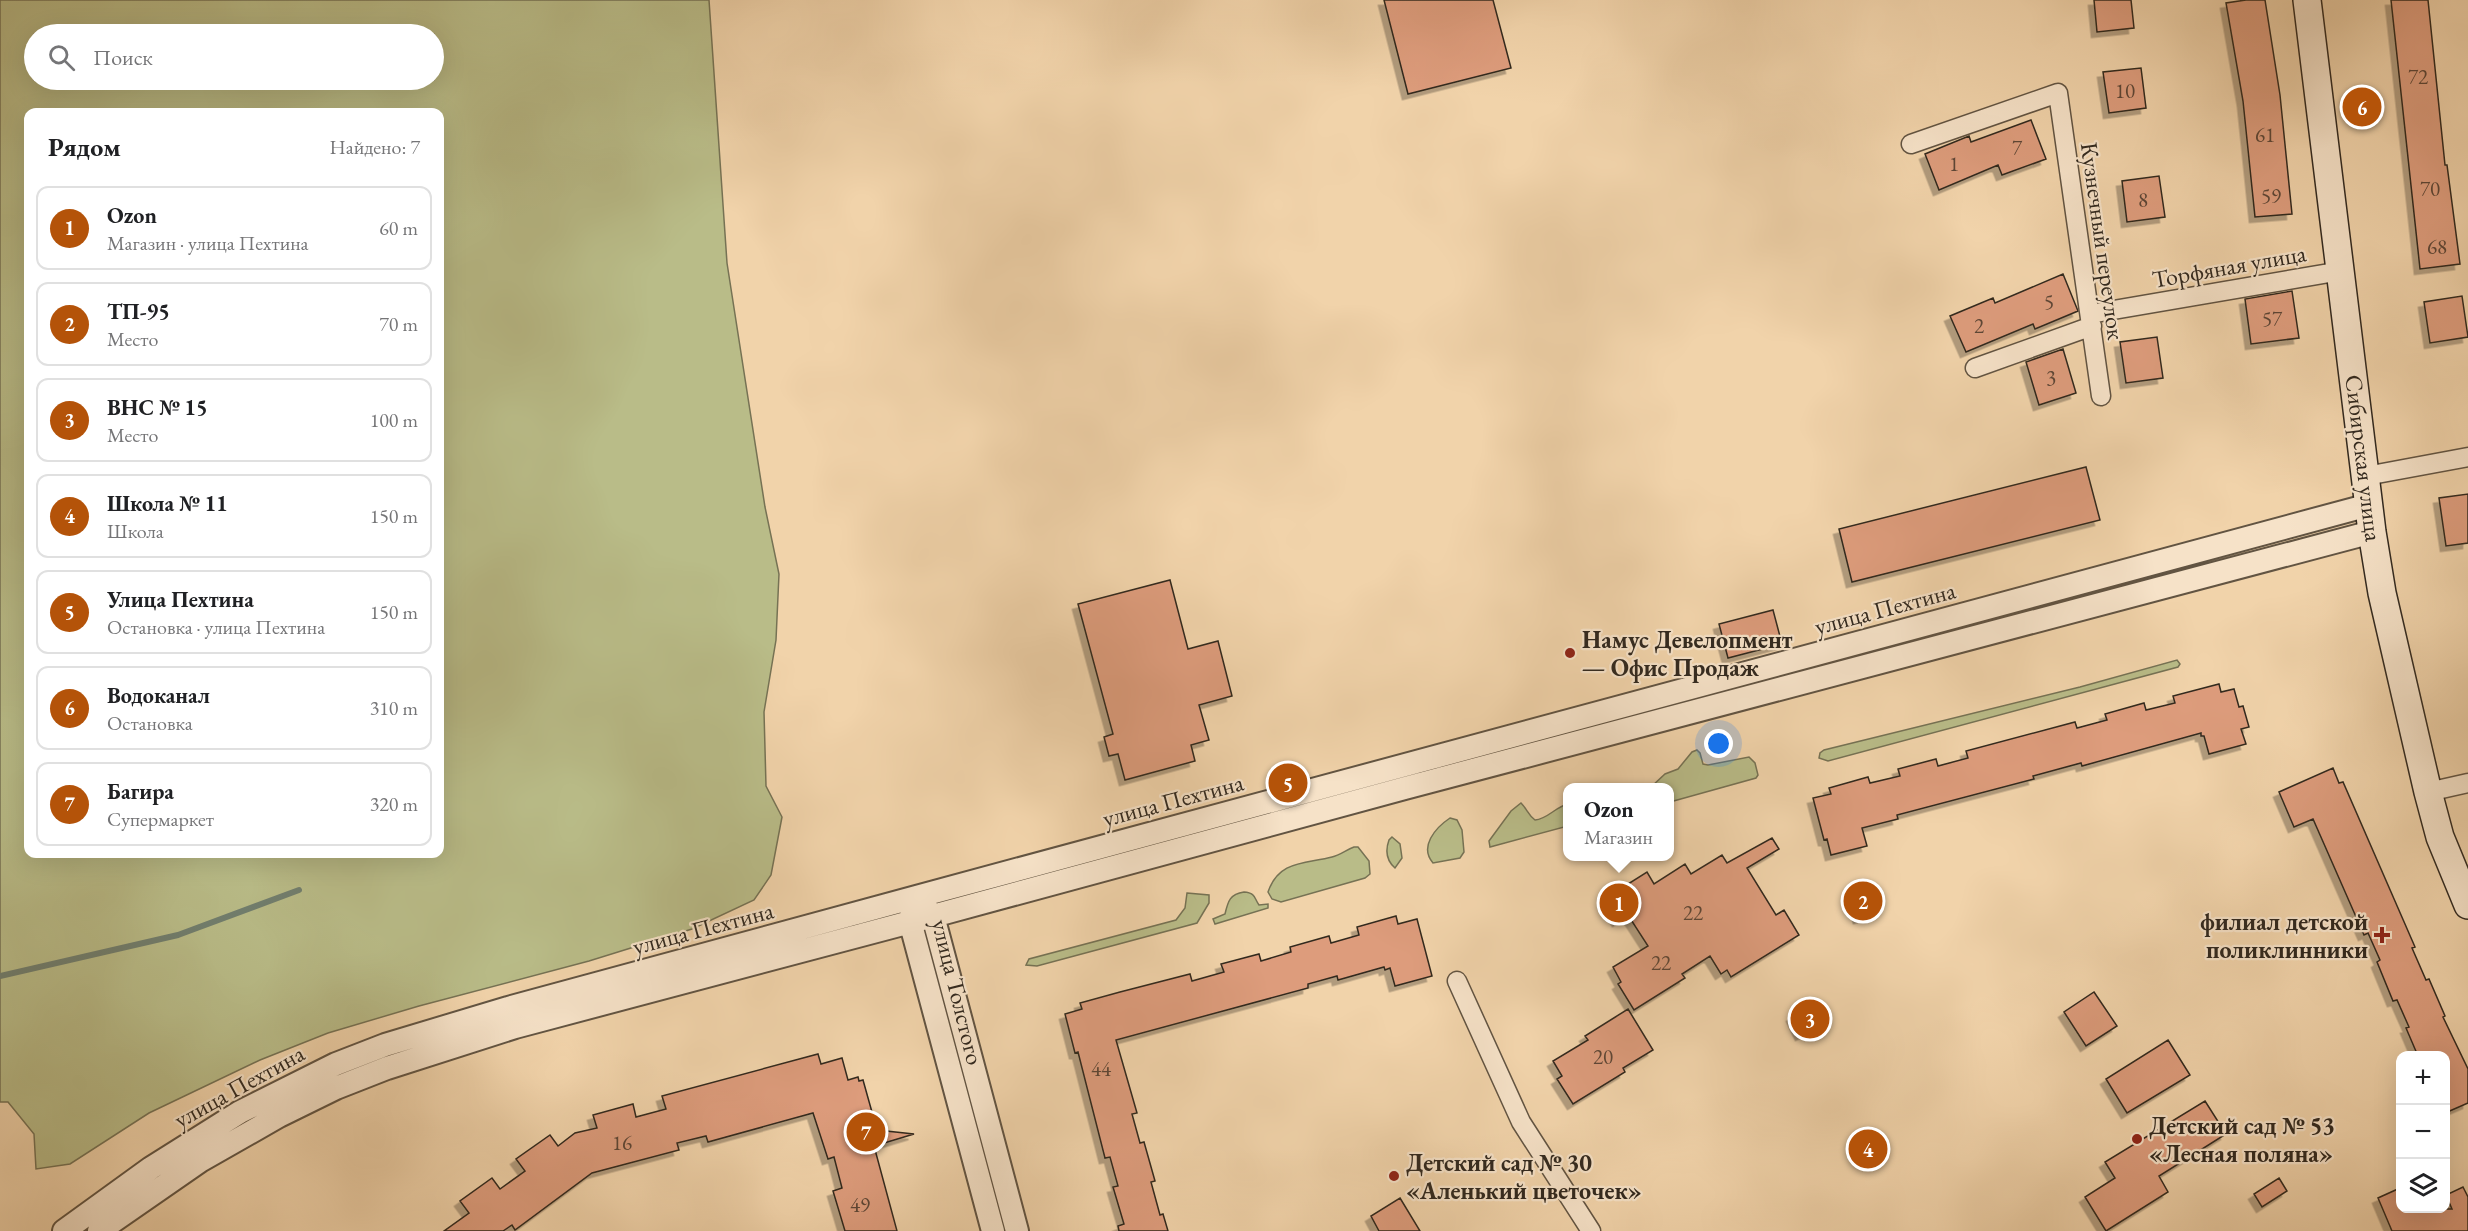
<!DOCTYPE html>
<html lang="ru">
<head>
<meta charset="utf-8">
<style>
  :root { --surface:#fff; --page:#f6f6f6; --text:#202124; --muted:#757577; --line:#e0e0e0; --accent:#b45309 }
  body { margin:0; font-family:"EB Garamond",serif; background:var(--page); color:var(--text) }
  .controls { position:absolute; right:18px; bottom:18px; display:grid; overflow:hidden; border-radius:12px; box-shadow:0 6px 24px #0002 }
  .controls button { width:54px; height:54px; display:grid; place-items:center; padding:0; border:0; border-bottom:2px solid var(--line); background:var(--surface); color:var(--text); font:30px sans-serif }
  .you { position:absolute; left:1719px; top:744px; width:21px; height:21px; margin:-15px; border:4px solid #fff; border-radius:50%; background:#1a73e8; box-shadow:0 0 0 9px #1a73e833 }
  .badge { display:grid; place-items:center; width:39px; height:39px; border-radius:50%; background:var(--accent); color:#fff; font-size:20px; font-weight:700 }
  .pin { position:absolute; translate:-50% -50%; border:3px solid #fff; box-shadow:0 2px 6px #0006 }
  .popup { position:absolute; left:1563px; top:783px; width:111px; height:78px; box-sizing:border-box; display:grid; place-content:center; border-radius:12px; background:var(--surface); filter:drop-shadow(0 2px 4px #0005); font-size:20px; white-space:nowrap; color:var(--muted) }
  .popup b { font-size:22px; color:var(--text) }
  .popup::after { content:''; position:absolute; left:50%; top:100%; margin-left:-12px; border:12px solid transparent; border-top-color:var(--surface) }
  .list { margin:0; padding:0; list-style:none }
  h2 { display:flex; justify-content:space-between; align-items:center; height:78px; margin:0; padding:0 24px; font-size:26px }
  h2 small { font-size:20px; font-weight:400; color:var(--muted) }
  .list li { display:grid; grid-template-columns:39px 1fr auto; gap:18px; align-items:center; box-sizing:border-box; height:84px; margin:0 12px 12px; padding:0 12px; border:2px solid var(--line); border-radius:12px }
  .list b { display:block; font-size:22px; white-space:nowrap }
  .list p { margin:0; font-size:20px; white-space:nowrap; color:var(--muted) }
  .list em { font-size:20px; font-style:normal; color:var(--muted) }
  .icon { flex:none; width:33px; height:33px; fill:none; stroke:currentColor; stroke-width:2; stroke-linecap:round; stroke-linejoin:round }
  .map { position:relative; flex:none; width:2468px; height:1231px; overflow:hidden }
  .search { position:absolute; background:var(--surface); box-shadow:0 6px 24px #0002; left:24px; top:24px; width:420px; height:66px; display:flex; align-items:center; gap:15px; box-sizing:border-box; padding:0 21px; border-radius:33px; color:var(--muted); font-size:22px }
  .panel { position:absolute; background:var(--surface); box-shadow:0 6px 24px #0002; left:24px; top:108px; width:420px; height:750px; border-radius:12px }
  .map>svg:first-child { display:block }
</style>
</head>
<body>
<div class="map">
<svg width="2468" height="1231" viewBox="0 0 2468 1231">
  <defs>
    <filter id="shadow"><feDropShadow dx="-5.5" dy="5.5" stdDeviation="0" flood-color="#0004"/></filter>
  </defs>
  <rect width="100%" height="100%" fill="#f1d3aa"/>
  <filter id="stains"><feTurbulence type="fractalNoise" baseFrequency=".00333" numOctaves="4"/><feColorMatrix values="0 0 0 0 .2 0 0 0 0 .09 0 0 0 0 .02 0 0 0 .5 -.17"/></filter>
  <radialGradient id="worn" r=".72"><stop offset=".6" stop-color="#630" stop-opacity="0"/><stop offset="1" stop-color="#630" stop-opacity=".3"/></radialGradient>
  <path fill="#b9bc88" stroke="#767254" stroke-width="1.5" fill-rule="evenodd" d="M0,0H709L727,263L765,507L779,574L776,640L764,712L766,786L782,817L771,875L754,900L692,929L589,961L419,1006L328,1033L260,1060L149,1113L70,1164L36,1169L34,1134L8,1102H0ZM434,34V80H34V34ZM28,112H440V854H28Z
    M2177,660L2180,664L2178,667L1828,761L1819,758L1820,753L1824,750L2080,687Z
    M1697,750L1700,753L1703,764L1708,765L1749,757L1755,763L1758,775L1756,778L1670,802V788L1651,787L1665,774L1678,769L1692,752Z
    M1521,803C1527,809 1528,815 1535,820C1548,819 1555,807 1568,804V826L1490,847L1489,841L1511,811Z
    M1450,818L1457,820L1462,830L1464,852L1460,858L1433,863C1419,847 1435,828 1450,818Z
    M1392,837L1400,844L1402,858L1395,868C1386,860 1385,851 1389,840Z
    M1354,847H1358L1369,861L1370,874L1365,878L1281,902L1272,899L1268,892C1279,860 1305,864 1332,857C1340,855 1346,850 1354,847Z
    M1244,892C1256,893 1254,898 1259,905L1268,904V908L1215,924L1213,919L1225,914C1228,901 1230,894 1244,892Z
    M1187,893L1209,895V903L1197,923L1037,966L1026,965L1029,959L1176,920L1185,908Z"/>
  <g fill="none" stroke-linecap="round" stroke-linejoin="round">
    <path stroke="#717f6f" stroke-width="6" d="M0,976L178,935L299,890"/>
  </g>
  <path fill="#dd9c7c" stroke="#32291f" stroke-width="1.5" filter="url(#shadow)" d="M1384,0H1493L1511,68L1408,94Z
    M2094,0H2131L2134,28L2097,32Z
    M2246,0H2265L2280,95L2292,214L2255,217L2243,101L2226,3Z
    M2391,0H2428L2445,165H2447L2460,264L2420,269Z
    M2141,68L2146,108L2109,113L2103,72Z
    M2031,120L2046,159L2002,175L1998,165L1939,190L1925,154L1969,136L1971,142Z
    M2159,176L2165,217L2127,222L2122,181Z
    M2063,274L2078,311L2035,329L2033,324L1966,352L1950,316L1993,298L1995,303Z
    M2292,291L2299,338L2251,344L2245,299Z
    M2462,296L2468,337L2430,343L2424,302Z
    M2157,337L2163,378L2126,383L2120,342Z
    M2063,349L2076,393L2039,405L2026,362Z
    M2086,467L2100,520L1852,582L1839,529Z
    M2468,494V543L2446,546L2439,498Z
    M1170,580L1188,649L1218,641L1232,696L1199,705L1209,740L1191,745L1195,761L1125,780L1118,754L1109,756L1104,737L1113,734L1078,604Z
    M1773,610L1782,644L1728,658L1719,624Z
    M2219,684L2221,692L2234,689L2239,707L2243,706L2249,727L2241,729L2246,744L2209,754L2204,736H2201V733L2082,766L2081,763L2033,776L2034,779L1897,815L1898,819L1862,828L1867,846L1831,855L1827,839L1824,840L1813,798L1831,794L1829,788L1868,777L1870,783L1900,776L1898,769L1936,759L1938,766L1968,758L1966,751L2075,722L2077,728L2107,720L2105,714L2144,703L2146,710L2175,703L2173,696Z
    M2333,768L2339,783L2343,782L2415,947L2412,948L2426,980L2429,979L2445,1016L2443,1017L2468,1069V1103L2445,1113V1056H2418L2406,1028L2409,1027L2397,1000L2393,1001L2377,962L2380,960L2368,933L2364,935L2313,819L2294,827L2279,792Z
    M1772,838L1779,849L1747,868L1776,915L1784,910L1799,935L1731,977L1727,970L1721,974L1710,956L1682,974L1685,978L1634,1010L1618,984L1621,982L1613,967L1648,946L1628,915L1618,921L1607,905L1609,896L1647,872L1654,884L1685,864L1691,874L1722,855L1727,863Z
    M1867,884L1875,914L1859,918L1850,889Z
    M1396,916L1398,924L1417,919L1432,976L1395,986L1390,968L1385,970L1384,967L1338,980L1337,976L1308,984V988L1116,1040L1137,1113L1132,1114L1140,1143L1144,1142L1155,1181L1151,1182L1160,1215L1163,1214L1168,1231H1119L1118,1226L1124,1224L1113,1187L1118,1186L1110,1157L1105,1158L1078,1052L1075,1053L1065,1014L1082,1009L1080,1003L1120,992L1190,974L1192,981L1224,972L1221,964L1259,954L1261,961L1291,952L1290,947L1329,936L1331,943L1359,935L1357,927Z
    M2094,992L2117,1026L2086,1046L2064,1012Z
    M1818,1003L1828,1022L1801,1035L1792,1016Z
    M1628,1009L1653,1050L1623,1068L1625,1072L1573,1104L1557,1079L1562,1076L1553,1061L1588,1040L1585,1036Z
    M2168,1040L2190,1075L2127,1113L2106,1079Z
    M818,1054L821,1064L842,1058L848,1080L858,1077L859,1081L863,1080L877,1130L914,1134L874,1146L897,1231H845L833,1191L842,1188L834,1157L828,1159L813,1113L708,1142L706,1136L677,1143L679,1150L592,1173L515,1230L512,1225L503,1231H444L469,1213L460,1201L492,1178L500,1189L525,1171L516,1159L550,1135L558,1146L575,1133L597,1128L593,1115L633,1104L636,1117L666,1109L662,1096Z
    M2205,1101L2226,1134L2159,1176L2168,1192L2106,1231L2085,1197L2115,1178L2105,1162Z
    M2279,1178L2287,1191L2262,1207L2254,1194Z
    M2463,1187L2468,1197V1231H2392L2378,1198L2400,1188V1209H2452L2446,1195Z
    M1400,1198L1420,1231H1379L1371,1216Z"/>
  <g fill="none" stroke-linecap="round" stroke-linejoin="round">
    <defs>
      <path id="minor" d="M1911,144L2058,93L2101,396
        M2090,314L2341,271
        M1975,368L2092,326
        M2366,476L2468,457
        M2428,792L2468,783
        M1457,981L1521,1122L1591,1231"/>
      <path id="tertiary" d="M923,905L933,916L1017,1231
        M913,908L910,921L993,1231
        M64,1231L151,1168L240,1112L336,1064L385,1045L508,1008L916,897L2369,505
        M99,1231L200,1161L279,1116L336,1088L387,1068L515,1027L933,916L1405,788L2372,532"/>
      <path id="secondary" d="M2307,0L2372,532L2382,593L2428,792L2440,837L2468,905"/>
    </defs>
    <use href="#minor" stroke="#625442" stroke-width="21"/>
    <use href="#tertiary" stroke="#625442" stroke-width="26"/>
    <use href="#secondary" stroke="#32291f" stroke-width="30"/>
    <use href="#minor" stroke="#f6e2c8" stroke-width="18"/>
    <use href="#tertiary" stroke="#f6e2c8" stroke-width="22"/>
    <use href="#secondary" stroke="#f6e2c8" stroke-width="27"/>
  </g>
  <g fill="#8f2418" stroke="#f6e2c8" stroke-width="2">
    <circle cx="1570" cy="653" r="6"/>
    <path d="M2379 926h6v6h6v6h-6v6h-6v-6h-6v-6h6z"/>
    <circle cx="2137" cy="1139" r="6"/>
    <circle cx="1394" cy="1176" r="6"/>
  </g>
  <g text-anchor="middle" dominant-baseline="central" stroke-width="4.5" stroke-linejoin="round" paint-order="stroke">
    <g font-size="21" fill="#5d4636">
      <text x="2418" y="76">72</text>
      <text x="2125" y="90">10</text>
      <text x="2265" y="134">61</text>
      <text x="2017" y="147">7</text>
      <text x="1954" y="163">1</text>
      <text x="2430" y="188">70</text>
      <text x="2271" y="195">59</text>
      <text x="2143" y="199">8</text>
      <text x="2437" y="246">68</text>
      <text x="2049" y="301">5</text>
      <text x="2272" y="318">57</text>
      <text x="1979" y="325">2</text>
      <text x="2051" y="377">3</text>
      <text x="1693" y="912">22</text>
      <text x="1661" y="962">22</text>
      <text x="1603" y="1056">20</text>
      <text x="1101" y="1068">44</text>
      <text x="622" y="1142">16</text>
      <text x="860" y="1204">49</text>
    </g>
    <g font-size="24" fill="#32291f" stroke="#f6e2c8">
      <text transform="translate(2103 241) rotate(82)">Кузнечный переулок</text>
      <text transform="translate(2229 266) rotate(-10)">Торфяная улица</text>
      <text transform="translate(2364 458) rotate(83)">Сибирская улица</text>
      <text transform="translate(1885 608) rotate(-15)">улица Пехтина</text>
      <text transform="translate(1173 800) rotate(-15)">улица Пехтина</text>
      <text transform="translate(703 928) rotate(-15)">улица Пехтина</text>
      <text transform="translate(958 992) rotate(76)">улица Толстого</text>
      <text transform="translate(239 1086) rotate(-29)">улица Пехтина</text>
    </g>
    <g font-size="24" font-weight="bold" fill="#32291f" stroke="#f6e2c8" text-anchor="start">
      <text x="1582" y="639">Намус Девелопмент<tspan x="1582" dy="28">— Офис Продаж</tspan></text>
      <text x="2368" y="921" text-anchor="end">филиал детской<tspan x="2368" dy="28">поликлинники</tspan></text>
      <text x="2149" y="1125">Детский сад № 53<tspan x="2149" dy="28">«Лесная поляна»</tspan></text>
      <text x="1406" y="1162">Детский сад № 30<tspan x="1406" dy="28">«Аленький цветочек»</tspan></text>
    </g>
  </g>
  <rect width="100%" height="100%" filter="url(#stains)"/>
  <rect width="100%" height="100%" fill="url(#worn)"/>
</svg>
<div class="controls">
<button>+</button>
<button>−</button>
<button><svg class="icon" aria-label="layers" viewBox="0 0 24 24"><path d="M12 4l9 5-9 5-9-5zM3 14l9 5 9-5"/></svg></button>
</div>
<div class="you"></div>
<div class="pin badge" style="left:1619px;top:903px">1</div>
<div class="popup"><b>Ozon</b>Магазин</div>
<div class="pin badge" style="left:1863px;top:901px">2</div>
<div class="pin badge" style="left:1810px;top:1019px">3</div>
<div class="pin badge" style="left:1868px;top:1149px">4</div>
<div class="pin badge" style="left:1288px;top:783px">5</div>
<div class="pin badge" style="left:2362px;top:107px">6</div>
<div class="pin badge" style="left:866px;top:1132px">7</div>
<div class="search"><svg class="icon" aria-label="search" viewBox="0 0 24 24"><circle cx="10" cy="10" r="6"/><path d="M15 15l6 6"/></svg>Поиск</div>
<section class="panel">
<h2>Рядом<small>Найдено: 7</small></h2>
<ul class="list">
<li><span class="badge">1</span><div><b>Ozon</b><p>Магазин · улица Пехтина</p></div><em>60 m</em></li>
<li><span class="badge">2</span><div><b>ТП-95</b><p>Место</p></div><em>70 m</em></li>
<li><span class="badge">3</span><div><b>ВНС № 15</b><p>Место</p></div><em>100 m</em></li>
<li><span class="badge">4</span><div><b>Школа № 11</b><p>Школа</p></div><em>150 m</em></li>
<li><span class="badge">5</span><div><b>Улица Пехтина</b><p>Остановка · улица Пехтина</p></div><em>150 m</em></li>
<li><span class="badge">6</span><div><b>Водоканал</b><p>Остановка</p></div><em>310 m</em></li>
<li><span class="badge">7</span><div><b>Багира</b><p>Супермаркет</p></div><em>320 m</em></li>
</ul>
</section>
</div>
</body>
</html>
